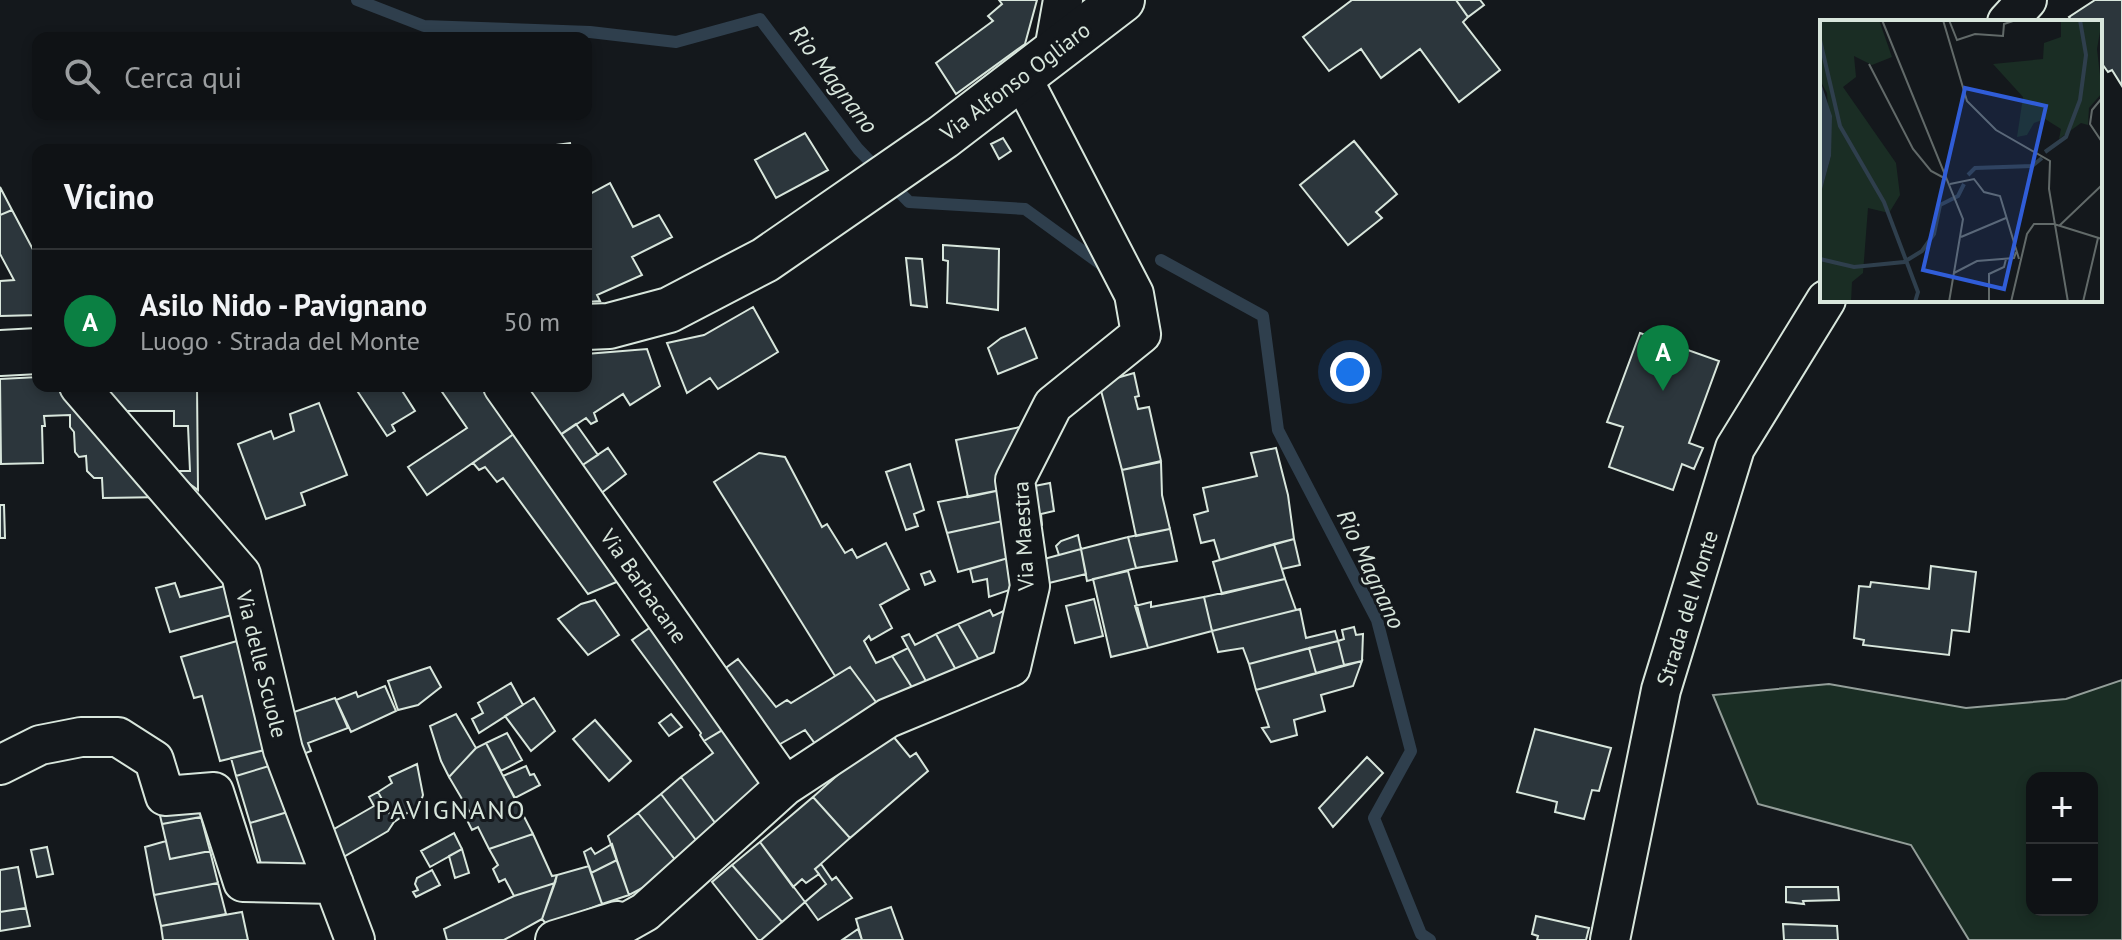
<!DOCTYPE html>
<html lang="it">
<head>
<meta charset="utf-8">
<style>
  :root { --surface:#0f1215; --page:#181b1e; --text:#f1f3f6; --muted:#9b9ea0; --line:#2f3234; --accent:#0b8043 }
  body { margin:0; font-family:"PT Sans",sans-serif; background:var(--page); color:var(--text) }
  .controls { position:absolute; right:24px; bottom:24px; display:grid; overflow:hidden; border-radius:16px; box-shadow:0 4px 12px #0003 }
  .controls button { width:72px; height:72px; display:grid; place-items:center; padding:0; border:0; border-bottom:2px solid var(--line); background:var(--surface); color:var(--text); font:40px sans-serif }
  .you { position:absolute; left:1350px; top:372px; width:28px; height:28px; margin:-20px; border:6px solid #fff; border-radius:50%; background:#1a73e8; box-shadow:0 0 0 12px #1a73e833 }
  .badge { display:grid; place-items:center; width:52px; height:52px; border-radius:50%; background:var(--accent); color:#fff; font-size:26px; font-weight:700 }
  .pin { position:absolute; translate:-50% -66px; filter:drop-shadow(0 2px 4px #0008) }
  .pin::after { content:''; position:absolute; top:42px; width:28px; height:24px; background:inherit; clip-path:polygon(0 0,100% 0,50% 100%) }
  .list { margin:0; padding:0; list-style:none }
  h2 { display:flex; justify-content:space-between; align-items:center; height:104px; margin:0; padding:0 32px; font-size:34px }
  h2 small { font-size:26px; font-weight:400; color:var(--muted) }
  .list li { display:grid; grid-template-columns:52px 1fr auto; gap:24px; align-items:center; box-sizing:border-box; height:144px; padding:0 32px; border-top:2px solid var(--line) }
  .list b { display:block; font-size:30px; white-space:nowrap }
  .list p { margin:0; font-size:26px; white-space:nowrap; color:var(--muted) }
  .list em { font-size:26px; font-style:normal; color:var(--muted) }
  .icon { flex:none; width:44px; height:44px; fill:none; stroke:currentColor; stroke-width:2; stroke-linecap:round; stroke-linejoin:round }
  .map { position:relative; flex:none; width:2122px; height:940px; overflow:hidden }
  .search { position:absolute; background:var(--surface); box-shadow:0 4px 12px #0003; left:32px; top:32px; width:560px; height:88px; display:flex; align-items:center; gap:20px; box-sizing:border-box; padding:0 28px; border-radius:16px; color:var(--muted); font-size:30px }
  .panel { position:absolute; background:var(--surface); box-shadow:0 4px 12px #0003; left:32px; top:144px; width:560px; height:248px; border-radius:16px }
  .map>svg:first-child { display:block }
</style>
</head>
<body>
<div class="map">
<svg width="2122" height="940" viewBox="0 0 2122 940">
  <rect width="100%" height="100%" fill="#14181c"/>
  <path fill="#1a2d24" stroke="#939e99" stroke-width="2" fill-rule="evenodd" d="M2122,680V940H1969L1911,845L1758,804L1713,695L1829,684L1966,708L2066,699ZM2032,778H2092V910H2032Z"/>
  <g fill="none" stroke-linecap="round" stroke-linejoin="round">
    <path stroke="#2f3f4d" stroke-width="12" d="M357,0L424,26L590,32L676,42L760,19L858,149L909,202L1025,209L1106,268
      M1161,260L1263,316L1278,430L1377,620L1411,751L1374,818L1421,934L1430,940"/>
  </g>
  <path fill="#2c363c" stroke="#d8e6dc" stroke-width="2" d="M999,0H1037L1025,44L956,94L936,63L993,21L988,16L1002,4Z
    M1352,0H1456L1468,17L1463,22L1500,70L1459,102L1420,49L1381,78L1361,49L1329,71L1303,37Z
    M1456,0H1480L1484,5L1468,17Z
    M2095,0H2122V86L2112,70L2108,72L2100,61V22H2073L2069,17Z
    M805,133L828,170L776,198L755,160Z
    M1003,138L1011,151L999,159L991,144Z
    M1354,141L1397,194L1376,212L1382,218L1348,245L1300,185Z
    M570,143L571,150H556L555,145Z
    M438,146V150H381Z
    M610,183L633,227L659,215L672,237L632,257L642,275L597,295L600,301L586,302V196Z
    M0,187L12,210L0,215Z
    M12,210L38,259V315L0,316V281L14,280L0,254V215Z
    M943,245L999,249L998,310L947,303L948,261L943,260Z
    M906,258L922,259L927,307L911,305Z
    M753,307L778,352L718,389L710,378L687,393L667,343L704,335Z
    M1025,328L1037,358L998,374L988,348L1001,338Z
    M1640,333L1719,361L1689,443L1703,448L1694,469L1682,464L1673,490L1609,467L1623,427L1607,422Z
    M647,349L660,386L630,405L623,394L594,413L597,421L591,424L586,418L551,441L514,386H586V354Z
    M1134,373L1139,396L1135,397L1138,409L1149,407L1161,461L1122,470L1099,383Z
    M38,377V386H60L75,407L165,497L103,498L102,478H94L87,471L86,456L79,457L75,452L74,432L70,427V415L44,416L45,426H42L43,463L1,464L0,379Z
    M97,386H197L198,490L172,471H190L188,426H174V411H123Z
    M354,386H399L415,411L392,425L395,431L387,436Z
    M438,386H488L518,431L427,495L408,467L467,428Z
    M319,403L347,475L301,493L305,505L266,519L238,444L271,431L274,439L294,431L290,414Z
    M576,424L598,455L581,466L551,441Z
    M1030,425L1006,489L968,497L956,440Z
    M518,431L626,578L588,594L503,478L497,482L485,467L479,470L473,463Z
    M608,448L626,474L595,498L581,466Z
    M1276,448L1288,495L1294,539L1220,560L1214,540L1201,543L1194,515L1208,511L1203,488L1257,476L1251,453Z
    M759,453L785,457L822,527L827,524L845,553L852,549L857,558L886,543L909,589L880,605L892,628L871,640L869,636L864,641L876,663L892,656L915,692L884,713L850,667L835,676L714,482Z
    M1161,462L1162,495L1170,529L1136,536L1122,470Z
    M910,464L924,510L914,514L918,526L906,530L886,472Z
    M1050,483L1054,511L1041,514L1042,525L1030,527L1024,488Z
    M1006,489L1012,519L947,533L938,502Z
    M0,505H4L5,538H0Z
    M1012,519L1019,555L958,572L947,533Z
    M1170,529L1177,561L1136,568L1128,537Z
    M1078,535L1081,549L1059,555L1056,546L1061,541Z
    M1128,537L1136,568L1087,581L1081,549Z
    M1294,539L1300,565L1282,569L1274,544Z
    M1274,544L1285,579L1222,594L1213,562Z
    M1081,549L1086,574L1049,583L1044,559Z
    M1019,555L1024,585L989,597L987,579L973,582L970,569Z
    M1931,566L1976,572L1969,632L1952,630L1949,655L1863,645L1864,640L1854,638L1859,586L1870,587L1871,582L1929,589Z
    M930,571L935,581L925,585L921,574Z
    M1128,571L1148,648L1111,657L1093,579Z
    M1285,579L1296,610L1212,631L1204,597Z
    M175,583L180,597L229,585L239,613L170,632L156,588Z
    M1204,597L1212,631L1148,648L1135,606L1151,602V607Z
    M1094,599L1103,636L1075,643L1066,606Z
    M595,600L619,635L588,655L558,619L581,604Z
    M1010,608V645L979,660L958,624L990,610L993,616Z
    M1300,609L1306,638L1335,631L1338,641L1249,664L1243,648L1218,652L1212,631Z
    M661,620L728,727L704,741L700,735L701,733L632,640Z
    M958,624L979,660L956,670L936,634Z
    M1354,627L1356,635L1363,634L1362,661L1344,665L1338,641L1344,639L1342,630Z
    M909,634L915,645L936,634L956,670L927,683L902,637Z
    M251,637L273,748L220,761L202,696L194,698L181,657Z
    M1338,641L1344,665L1316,673L1309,648Z
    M908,648L927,683L915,692L892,656Z
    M1309,648L1316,673L1256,690L1249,664Z
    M738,659L776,707L787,700L791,703L850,667L884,713L821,752L805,730L773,748L723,670Z
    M1362,661L1353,686L1321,695L1325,711L1294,720L1297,735L1271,742L1262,728L1269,727L1256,690Z
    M430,667L441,687L418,705L398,710L388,681Z
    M511,683L523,705L479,733L472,719L483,713L478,703Z
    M385,686L396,711L351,732L336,700L356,692L358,697Z
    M335,698L348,728L308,743L311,751L301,755L285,715Z
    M534,698L555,731L531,751L505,716Z
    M456,714L476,748L449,777L441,761L430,726Z
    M671,714L682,727L669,736L659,723Z
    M595,720L631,761L609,781L573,739Z
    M734,723L767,790L719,828L681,777L713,753L704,741Z
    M1535,729L1611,748L1599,791L1592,790L1584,819L1555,812L1557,802L1517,792Z
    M888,730L910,757L916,753L928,771L850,838L813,797Z
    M507,733L522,760L501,771L486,743Z
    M486,743L533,834L489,849L478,827L472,830L467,820L472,816L449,777L476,748Z
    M273,748L279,763L236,776L231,758Z
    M1367,757L1383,773L1333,827L1319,808Z
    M279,763L298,809L250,823L236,776Z
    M417,764L423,795L420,804L394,822L378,792L392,783L389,777Z
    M526,766L530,775L534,774L540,785L515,798L503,776Z
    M681,777L719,828L699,844L661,794Z
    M378,792L394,822L388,831L340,859L329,832L374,806L369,797Z
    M661,794L699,844L677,862L638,813Z
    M813,797L850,838L815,869L819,874L806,883L802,879L793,887L760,842Z
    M197,800L201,817L162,824L158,807Z
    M298,809L321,866L261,864L250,823Z
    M638,813L677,862L650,884L629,895L608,836Z
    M201,817L210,851L170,859L162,824Z
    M454,833L462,849L430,867L421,851Z
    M533,834L552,876L557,875L555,883L514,896L505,879L499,882L493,869L498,865L489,849Z
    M166,841L170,859L210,851L218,883L154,895L145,847Z
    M760,842L805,902L782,922L732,865Z
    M612,844L617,860L591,873L584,852L591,848L595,854Z
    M47,847L53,874L37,877L31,850Z
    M462,849L469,873L455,878L449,856Z
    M617,860L629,895L602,904L591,873Z
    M821,864L832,880L836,877L852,898L818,920L805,902L826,884L815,869Z
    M732,865L782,922L761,940H758L712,882Z
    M589,866L602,904L547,925L542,919L557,875Z
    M18,867L26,908L0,912V870Z
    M432,870L440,885L416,897L413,892L418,890L415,884L417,878Z
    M218,883L226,914L161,926L154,895Z
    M555,883L542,919L504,940H447L444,929L514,896Z
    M1786,887H1838L1839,900L1803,901L1804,904L1786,902Z
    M891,907L903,940H862L856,919Z
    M26,908L30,926L0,931V912Z
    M242,912L248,940H163L161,926Z
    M1536,916L1589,928L1586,940H1537L1538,936L1532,934Z
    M1783,924L1837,926L1838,940H1784Z
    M858,929L862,940H842Z"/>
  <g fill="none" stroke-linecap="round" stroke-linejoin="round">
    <defs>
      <path id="minor" d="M2007,22L2027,0
        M1054,50L1063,0
        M79,386L241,574L283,750L355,940
        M503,386L785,786
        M0,765L40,745L81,737H118L154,760L165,796L214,792L243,882L334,884
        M555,940L617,921
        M595,940L645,912L785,786L888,718L1011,667L1030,586L1015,480L1053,405L1141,334L1134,294L1021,76
        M1610,940L1661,690L1735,448L1826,300"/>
      <path id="secondary" d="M586,327L609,326L669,310L765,260L943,137L1122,0
        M0,353L38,351"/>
    </defs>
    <use href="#minor" stroke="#d8e6dc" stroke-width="42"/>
    <use href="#secondary" stroke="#d8e6dc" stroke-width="48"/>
    <use href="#minor" stroke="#14181c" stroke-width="38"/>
    <use href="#secondary" stroke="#14181c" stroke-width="44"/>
  </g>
  <g text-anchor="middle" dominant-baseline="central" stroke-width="6" stroke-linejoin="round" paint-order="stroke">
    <g font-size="22" fill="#d8e6dc" stroke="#14181c">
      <text transform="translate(1015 81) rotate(-37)">Via Alfonso Ogliaro</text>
      <text transform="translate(1023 536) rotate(-93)">Via Maestra</text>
      <text transform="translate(644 586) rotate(55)">Via Barbacane</text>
      <text transform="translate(1687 608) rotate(-73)">Strada del Monte</text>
      <text transform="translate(262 664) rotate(76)">Via delle Scuole</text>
    </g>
    <g font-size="24" font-style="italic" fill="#d8e6dc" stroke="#14181c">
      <text transform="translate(834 79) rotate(53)">Rio Magnano</text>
      <text transform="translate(1371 569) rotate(65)">Rio Magnano</text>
    </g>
    <g font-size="26" letter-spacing="2" fill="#d8e6dc" stroke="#14181c">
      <text x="451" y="809">PAVIGNANO</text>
    </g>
  </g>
  <g transform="translate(1820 20)">
    <rect width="282" height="282" fill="#14181c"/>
    <path d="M0,0H59L72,37L52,45L34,36L36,57L23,67L76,143L80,175L69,193L48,188L43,253L32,262L31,282H0V177L11,136L7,73L0,60ZM241,0H282L277,29L282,73L269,88L268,105L261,103L239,119L241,109L225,99L214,103L207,115L197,117L203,77L173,44L223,39L224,23L241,17Z" fill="#1a2d24"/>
    <path d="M0,60L12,96L11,136L0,177Z" fill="#2f3f4d"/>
    <path fill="none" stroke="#2f3f4d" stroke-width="4" d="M0,20L20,106L64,182L98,272L95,282M225,132L246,117L260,80L266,35L260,0M148,155L155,148L212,146L222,138M0,239L34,247L84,242L102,231L114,214L120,185L138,176L144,164"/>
    <path fill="none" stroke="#626a69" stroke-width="2" d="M62,0L143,199L129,282M123,0L147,81L176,110L230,141L229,169L248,282M129,0L137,20L155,14L183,16L184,4L196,0M49,44L93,129L111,151L126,159M282,78L272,90L270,104L282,122M130,164L154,159L164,172L180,176L199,239M239,206L282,165M141,217L186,198M134,253L157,241L194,238L196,232M169,282V254L184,247L186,239M191,282L207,214L214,204H234L282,219M263,282L278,218"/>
    <path fill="#305dd8" fill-opacity="0.15" stroke="#305dd8" stroke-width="4" d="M145,68L226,86L184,269L103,250Z"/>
    <rect width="282" height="282" fill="none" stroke="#d8e6dc" stroke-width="4"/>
  </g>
</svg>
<div class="controls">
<button>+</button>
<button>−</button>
</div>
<div class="you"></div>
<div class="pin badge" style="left:1663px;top:391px">A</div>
<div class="search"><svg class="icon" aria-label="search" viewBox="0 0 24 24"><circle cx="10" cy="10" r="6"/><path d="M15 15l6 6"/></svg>Cerca qui</div>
<section class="panel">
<h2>Vicino<small></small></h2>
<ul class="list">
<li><span class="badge">A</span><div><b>Asilo Nido - Pavignano</b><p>Luogo · Strada del Monte</p></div><em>50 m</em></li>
</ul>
</section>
</div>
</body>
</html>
